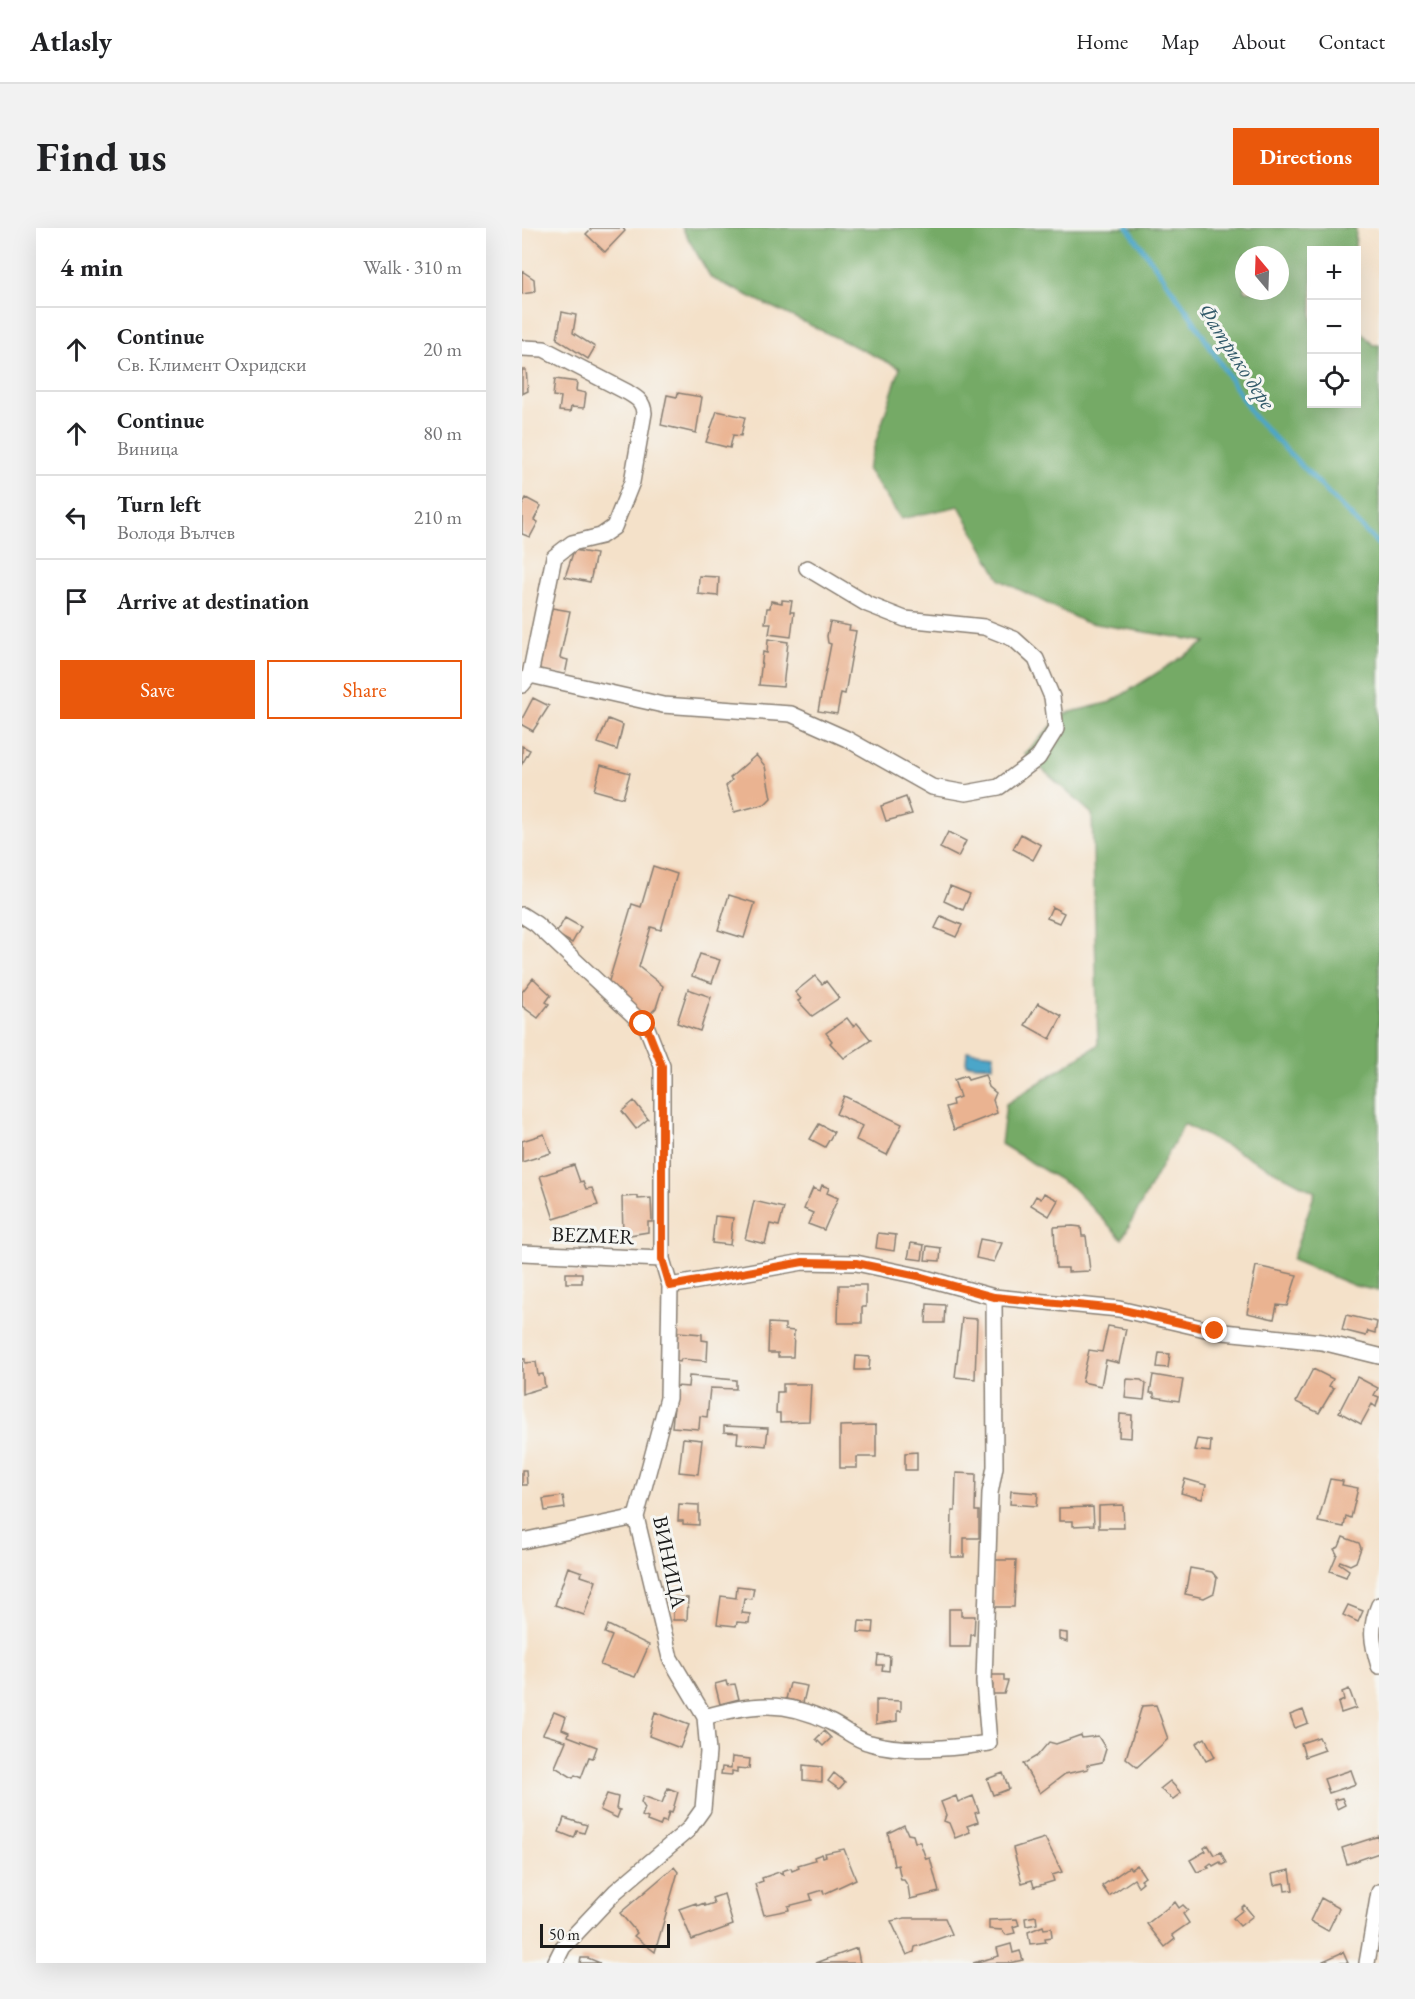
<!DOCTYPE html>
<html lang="en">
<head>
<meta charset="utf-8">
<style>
  :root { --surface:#fff; --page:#f2f2f2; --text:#202124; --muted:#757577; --line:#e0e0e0; --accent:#ea580c }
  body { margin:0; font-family:"EB Garamond",serif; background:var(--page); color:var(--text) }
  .controls { position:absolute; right:18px; top:18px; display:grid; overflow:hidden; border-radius:0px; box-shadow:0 6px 24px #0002 }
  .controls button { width:54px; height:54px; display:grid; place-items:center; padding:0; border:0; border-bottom:2px solid var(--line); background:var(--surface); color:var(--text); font:30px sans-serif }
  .compass { position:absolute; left:713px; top:18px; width:54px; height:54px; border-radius:50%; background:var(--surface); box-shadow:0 6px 24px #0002; rotate:341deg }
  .scale { position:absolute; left:18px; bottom:15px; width:130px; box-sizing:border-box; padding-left:6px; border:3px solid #1c1c1c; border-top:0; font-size:16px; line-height:21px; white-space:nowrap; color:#1c1c1c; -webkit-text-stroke:4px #f6f6f2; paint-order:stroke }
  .stop { position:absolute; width:18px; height:18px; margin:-14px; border:4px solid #ea580c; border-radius:50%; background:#fff }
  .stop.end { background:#ea580c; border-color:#fff; box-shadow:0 2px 6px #0008 }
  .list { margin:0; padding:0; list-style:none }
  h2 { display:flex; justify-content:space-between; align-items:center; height:78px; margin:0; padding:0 24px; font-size:26px }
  h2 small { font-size:20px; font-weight:400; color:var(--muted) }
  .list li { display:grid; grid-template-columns:39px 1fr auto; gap:18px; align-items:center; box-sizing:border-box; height:84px; padding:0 24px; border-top:2px solid var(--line) }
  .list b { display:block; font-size:22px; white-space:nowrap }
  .list p { margin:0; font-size:20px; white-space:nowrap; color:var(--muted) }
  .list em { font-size:20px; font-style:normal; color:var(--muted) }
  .actions { display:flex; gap:12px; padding:18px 24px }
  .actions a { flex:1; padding:14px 0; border:2px solid var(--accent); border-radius:0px; text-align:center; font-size:21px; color:var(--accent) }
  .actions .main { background:var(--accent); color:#fff }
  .icon { flex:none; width:33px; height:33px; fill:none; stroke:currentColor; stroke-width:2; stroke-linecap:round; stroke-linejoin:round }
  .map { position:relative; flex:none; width:857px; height:1735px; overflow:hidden; border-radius:0px }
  header { display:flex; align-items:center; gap:36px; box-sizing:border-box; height:84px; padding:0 30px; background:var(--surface); border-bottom:2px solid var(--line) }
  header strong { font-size:28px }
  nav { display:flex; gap:33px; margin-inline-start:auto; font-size:21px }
  .intro { display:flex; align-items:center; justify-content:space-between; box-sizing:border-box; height:144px; padding:0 36px }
  h1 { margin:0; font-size:42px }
  .button { padding:15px 27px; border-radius:0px; background:var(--accent); color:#fff; font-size:21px; font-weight:700 }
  main { display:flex; gap:36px; padding:0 36px }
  aside { flex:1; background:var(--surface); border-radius:0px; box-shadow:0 6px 24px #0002 }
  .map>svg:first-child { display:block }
</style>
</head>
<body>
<header>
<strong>Atlasly</strong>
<nav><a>Home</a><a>Map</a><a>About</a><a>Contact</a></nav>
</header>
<div class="intro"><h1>Find us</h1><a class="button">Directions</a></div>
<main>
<aside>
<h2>4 min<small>Walk · 310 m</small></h2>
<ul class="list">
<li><svg class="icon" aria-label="ahead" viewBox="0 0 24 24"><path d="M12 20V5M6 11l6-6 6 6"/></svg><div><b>Continue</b><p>Св. Климент Охридски</p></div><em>20 m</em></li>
<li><svg class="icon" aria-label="ahead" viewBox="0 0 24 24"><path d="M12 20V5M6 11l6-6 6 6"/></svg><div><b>Continue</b><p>Виница</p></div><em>80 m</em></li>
<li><svg class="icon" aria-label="left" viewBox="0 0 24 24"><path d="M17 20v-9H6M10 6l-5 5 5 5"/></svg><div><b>Turn left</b><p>Володя Вълчев</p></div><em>210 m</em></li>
<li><svg class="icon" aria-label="arrive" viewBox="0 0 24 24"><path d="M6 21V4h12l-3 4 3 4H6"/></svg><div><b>Arrive at destination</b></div></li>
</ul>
<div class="actions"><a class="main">Save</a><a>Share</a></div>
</aside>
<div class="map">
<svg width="857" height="1735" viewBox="0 0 857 1735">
  <rect width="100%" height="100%" fill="#f6f6f2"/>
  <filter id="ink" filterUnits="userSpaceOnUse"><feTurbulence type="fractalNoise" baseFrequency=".0167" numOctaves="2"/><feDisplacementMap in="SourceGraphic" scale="12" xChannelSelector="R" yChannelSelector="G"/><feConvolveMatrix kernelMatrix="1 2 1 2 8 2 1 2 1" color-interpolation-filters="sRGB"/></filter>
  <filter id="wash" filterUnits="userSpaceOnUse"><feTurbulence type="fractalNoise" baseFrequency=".008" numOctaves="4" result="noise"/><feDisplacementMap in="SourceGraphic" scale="24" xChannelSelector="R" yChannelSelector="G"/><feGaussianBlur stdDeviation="1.35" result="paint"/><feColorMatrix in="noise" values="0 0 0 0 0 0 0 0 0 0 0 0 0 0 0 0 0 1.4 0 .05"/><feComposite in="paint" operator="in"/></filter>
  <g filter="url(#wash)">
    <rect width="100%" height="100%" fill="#f4e1c9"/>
    <path fill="#74aa66" stroke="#486341" stroke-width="1.5" fill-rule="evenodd" d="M160,0H834L833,22H790V176H834L835,99L851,117H857V1063L833,1058L770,1032L793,964L662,896L600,1011L550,959L479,916L484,876L576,817L570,586L503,526L541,486L589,474L684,414L562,394L478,352L437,278L379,291L345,241L378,140L189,50ZM722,27H758V63H722Z"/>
    <path fill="#4ca6c9" stroke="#346172" stroke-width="1.5" d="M445,823L472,826L471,838L444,836Z"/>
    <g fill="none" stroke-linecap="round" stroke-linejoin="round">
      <path stroke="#4ca6c9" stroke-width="5" d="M606,0L668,87L732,189L857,317"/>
    </g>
    <g id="blocks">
      <path fill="#eab391" d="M70,0H101L103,3L83,24L64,6Z
        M0,43L12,51L13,64L0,66Z
        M40,84L54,87L51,105L73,119L66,131L35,111Z
        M0,142H4L6,163L0,166Z
        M33,151L55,154L54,163L64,165L62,180L49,179L48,184L37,183L39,169L31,168Z
        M156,165L180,169L174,205L139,197L145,167L155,169Z
        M195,183L223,189L219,208L211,207L208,220L184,214Z
        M4,270L19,278L12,292L16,294L8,309L0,306V278Z
        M52,322L74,326L68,354L43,349Z
        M177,348L197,349L196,368L176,366Z
        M260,372L270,373L268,384H272L269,409L247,406L249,395H243L245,380H248L249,373L260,375Z
        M30,380L48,383L38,430L46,432L43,447L17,442Z
        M308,394L328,398L327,402L334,403L323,466L319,465L315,486L296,483L309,416L306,415L305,408Z
        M246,411L266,414L261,459L237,457L241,424L245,425Z
        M11,470L27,478L11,503L0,497V491Z
        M86,491L101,497L95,522L76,515Z
        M0,518L8,522L0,536Z
        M234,527L243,538L249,570L243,576L212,584L204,558L210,552L208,550Z
        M79,537L108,545L101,570L72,562Z
        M384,569L390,586L364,593L359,578Z
        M426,604L444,613L436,629L418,620Z
        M499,606L519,617L511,632L491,621Z
        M131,638L155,646L139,702L129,699L117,739L141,758L134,780L122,792L86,756L110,676L119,679Z
        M428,658L448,666L441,682L422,673Z
        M207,667L233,675L222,710L196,702Z
        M530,679L542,685L537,695L525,690Z
        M419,688L440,697L434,709L413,700Z
        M43,690L59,699L50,715L34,706Z
        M178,726L198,732L190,755L170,748Z
        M293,748L300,756L304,753L317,770L290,788L276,773L279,771L273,764Z
        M11,750L29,767L24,774L27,776L16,790L0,778V764Z
        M166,761L189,769L178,803L155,795Z
        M516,775L540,788L528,811L503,797Z
        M325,790L331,798L335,795L349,812L322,830L308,815L310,813L304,805Z
        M463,847L467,859L474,865L471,872L475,885L432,902L424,879L431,877L430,872L438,869L432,852L444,848L446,852Z
        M322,868L380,896L365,927L334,912L340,898L314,886Z
        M112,873L126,891L114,901L100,883Z
        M297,896L312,904L303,919L288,911Z
        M22,906L29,925L0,934V913Z
        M52,937L58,954L61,953L64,961L70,960L76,977L32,991L18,948Z
        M300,957L307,960L305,965L316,970L302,1002L286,996L291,985L282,981L291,960L298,963Z
        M522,965L536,972L527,988L509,977L514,968L519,971Z
        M116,968V971L129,970L130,994H126V1004L101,1008L100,969Z
        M232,973L262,980L257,998L248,996L243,1016L223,1011Z
        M193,988L211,990L208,1017L190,1015Z
        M551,998L559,999L560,1008H564L568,1043L546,1044V1040H534L532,999Z
        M356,1005L374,1007L372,1023L354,1020Z
        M458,1011L480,1015L472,1034L454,1030Z
        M389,1015L402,1017L400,1032L386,1030Z
        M405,1018L419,1020L418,1033L403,1032Z
        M734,1038L775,1047L765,1078L755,1077L752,1091L725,1085Z
        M44,1045H60V1055H44Z
        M317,1057H344V1079H340V1095H316Z
        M405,1076L423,1077L422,1095H404Z
        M824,1087L855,1094L853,1105L846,1103L844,1108L820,1102Z
        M440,1090L455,1091L453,1151L433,1149Z
        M247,1095L263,1096V1102L272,1103L271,1129H256V1125H246Z
        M586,1098L604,1101L597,1135L584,1132L579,1158L560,1154L567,1122L580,1124Z
        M156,1104L180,1106V1112L186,1113L185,1133L159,1131L158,1134L153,1133Z
        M637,1125L648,1126L646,1140L635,1139Z
        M334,1128L348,1129L347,1142H333Z
        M0,1131H3V1135L14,1134L16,1147L21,1146L23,1159L0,1166Z
        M791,1141L811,1151L807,1158L812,1160L797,1185L774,1174Z
        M631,1147L661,1152L657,1173L632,1169V1165H628Z
        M167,1148L214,1152V1161L188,1160L185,1189L178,1188L177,1201L150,1199L154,1158L166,1159Z
        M835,1149L856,1160L852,1167L857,1169L854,1179L850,1176L839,1196L817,1184Z
        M605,1151L619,1152L624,1156L622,1172L603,1170Z
        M261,1156H289L287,1193L258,1194V1185H254L255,1164H261Z
        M598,1186L610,1187L609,1210L597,1209Z
        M354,1197V1229H335V1240H318V1198Z
        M202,1198L246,1200L244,1218L215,1215L216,1205L202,1204Z
        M161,1210L180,1212L176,1246L157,1244Z
        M675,1211L689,1213L688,1224L672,1222Z
        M395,1224V1242H383V1225Z
        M0,1242H4L5,1257H0Z
        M434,1245L454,1246L453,1283H457V1310H442V1329H429L430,1283H433Z
        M663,1251L684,1257L680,1271L659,1265Z
        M808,1251L821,1253L820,1257L836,1260L829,1290L824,1288L822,1299L796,1294Z
        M489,1263L516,1265L515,1278L488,1276Z
        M41,1268L43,1280L23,1283L21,1271Z
        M157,1276L177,1277V1297L161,1296V1293H156Z
        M601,1277L602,1300H577V1278Z
        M571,1279L572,1297L551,1298V1293H537V1280Z
        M821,1309L837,1315L839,1320L834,1334L828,1337L818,1333L817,1335L827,1342L824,1349L808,1343L815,1326L812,1321L817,1319Z
        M471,1332H494L492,1379H472Z
        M46,1339L60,1344L59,1348L74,1353L62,1387L33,1377Z
        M668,1340L690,1344L695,1350L692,1365L682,1370L663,1366Z
        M215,1358L232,1360L230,1371L222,1370L220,1385L228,1386L227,1395L215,1394L214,1398L195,1396L199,1368L214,1370Z
        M151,1369L166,1370L165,1392H151Z
        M826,1377L841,1383L836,1394L821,1387Z
        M427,1381H439V1388H453L452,1407H449L448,1419H427Z
        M337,1393L352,1394L351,1405L336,1404Z
        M86,1397L127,1417L113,1449L78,1437L90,1408L83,1405Z
        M537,1404L545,1405V1414L537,1411Z
        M356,1427L368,1428L367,1443L360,1442L361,1437H355Z
        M466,1447H482V1453H486L482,1466H470L471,1457H466Z
        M204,1453L205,1457L213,1456L217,1471L198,1476L193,1456Z
        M268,1455L285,1458L281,1475L264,1471Z
        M827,1461L834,1480L819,1485L816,1475L822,1472L820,1464Z
        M354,1472L379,1473V1483H375V1493L354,1496Z
        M634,1477L646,1511L615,1539L604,1530L620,1478Z
        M781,1482L786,1495L773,1500L768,1487Z
        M32,1484L44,1489L40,1501L47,1504L46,1508L75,1519L71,1530L67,1529L59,1550L53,1547L51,1550L33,1539L44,1513L21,1506Z
        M133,1484L167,1497L158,1520L127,1508Z
        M302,1503L309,1510L301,1518L294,1511Z
        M559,1507L560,1510L576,1508L584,1521L580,1534L565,1537L566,1541L543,1546L518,1565L501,1536L515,1528L527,1514L534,1516Z
        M797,1509L803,1522L783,1529L779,1515Z
        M683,1510L693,1529L684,1533L674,1515Z
        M210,1529L228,1531L227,1541L215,1540V1544L210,1543V1547L199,1546L200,1539L209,1540Z
        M281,1537L300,1539V1554L281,1552Z
        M829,1542L834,1556L807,1565L802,1551Z
        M312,1545L323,1554L317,1561L306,1553Z
        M481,1545L487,1561L471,1567L465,1551Z
        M648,1553L659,1565L651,1571L638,1561Z
        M146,1560L156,1564L150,1585L147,1584L144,1594L140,1593L138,1598L125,1593L126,1590L120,1588L123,1580L119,1574L121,1568L140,1575Z
        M85,1566L96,1569L94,1581L98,1582L95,1590L78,1582Z
        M434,1568L436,1574L451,1568L457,1584L453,1585L456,1594L445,1598L448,1604L433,1610L427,1595L422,1593L424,1587L419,1574Z
        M820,1570L823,1577L815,1581L812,1572Z
        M42,1590L65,1597L62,1605L55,1603L52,1610L37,1604Z
        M382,1597L386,1606L391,1607L393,1614H398L404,1631L408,1630L417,1664L388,1671L386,1658L382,1652H379L376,1637L372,1638L366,1605Z
        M857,1608V1625L825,1636L820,1620Z
        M523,1610L540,1644L530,1647L532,1653L512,1659L510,1652L500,1655L491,1620Z
        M686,1617L692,1627L699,1624L704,1635L700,1637L698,1634L691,1638L689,1635L685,1638L687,1640L675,1644L668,1632L684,1623L682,1620Z
        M322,1621L334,1651L302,1666L301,1662L288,1666L290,1672L266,1678L267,1682L242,1687L233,1656L241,1653L240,1650L257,1644L261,1646L260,1643L269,1640L270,1643L277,1640L276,1637L293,1632L292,1629L300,1626L301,1629L304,1628L303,1625Z
        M615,1637L623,1649L619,1652L621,1654L616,1658L612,1651L587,1668L580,1658L607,1639L609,1641Z
        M152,1639L156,1644L133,1724L112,1708L115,1705L98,1685Z
        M768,1642L771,1662L763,1663L762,1655L752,1657L750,1646Z
        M202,1666L211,1697L170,1712L157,1681L174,1675L175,1678L182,1675L183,1678L192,1675L190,1670Z
        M799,1670L817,1680L806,1703L788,1693Z
        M653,1674L657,1680L661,1677L666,1682L661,1686L667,1695L650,1707L653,1711L643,1719L625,1696Z
        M722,1677L731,1688L718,1698L711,1690L721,1682L719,1680Z
        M514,1688L515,1696L504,1698L503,1690Z
        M383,1690H423L430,1706L393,1719L392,1724L385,1727L369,1693Z
        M495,1691L497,1697L491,1699L493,1705L484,1707L480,1702L467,1701V1692Z
        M521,1698L522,1701L529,1700L530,1709L523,1710L524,1714L508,1716L506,1704Z
        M489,1716L491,1725L498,1723L501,1732L487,1735H451L477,1728L475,1720Z
        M335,1720L338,1735H294Z
        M821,1724L826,1735H802L801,1733Z
        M59,1730H66L78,1735H58Z"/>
    </g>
  </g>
  <g filter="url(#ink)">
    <use href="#blocks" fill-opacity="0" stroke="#887e72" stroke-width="1.5"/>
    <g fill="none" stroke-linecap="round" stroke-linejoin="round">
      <defs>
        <path id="street" d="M0,120L22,121L105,164C115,170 121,173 122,185L110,254L92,299L79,308L50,315L32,329L8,447L0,457
          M8,447L141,477L269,486L325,511L410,559L444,565L477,559L516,530L534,501L530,469L514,431L492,411L462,399L383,391L345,376L285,340
          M0,687L14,696L125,800L140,838V1031L148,1058L146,1170L114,1289L148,1430L183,1489L186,1524L181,1581L166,1602L94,1663L41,1719L33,1735
          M0,1025L140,1031
          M148,1058L281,1034L334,1035L396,1048L472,1069L597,1081L692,1103L800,1114L857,1128
          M0,1313L114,1289
          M857,1377C847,1400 850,1415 857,1438
          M183,1489C229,1475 264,1472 308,1494C321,1500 334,1512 348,1515C382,1525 433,1520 467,1515L462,1454L468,1265L473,1239L472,1069
          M845,1735L857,1664"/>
      </defs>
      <use href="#street" stroke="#887e72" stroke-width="18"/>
      <use href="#street" stroke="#fff" stroke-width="15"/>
    </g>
  </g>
  <g fill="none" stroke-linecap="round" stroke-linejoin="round" filter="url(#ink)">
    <path stroke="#ea580c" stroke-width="8" d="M121,796L125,800L140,838V1031L148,1058L281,1034L334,1035L396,1048L472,1069L597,1081L693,1103"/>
  </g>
  <g text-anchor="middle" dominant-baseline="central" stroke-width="6" stroke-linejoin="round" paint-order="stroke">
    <g font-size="21" fill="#1c1c1c" stroke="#f6f6f2">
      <text transform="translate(71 1007) rotate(2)">BEZMER</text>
      <text transform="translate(148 1334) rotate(78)">ВИНИЦА</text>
    </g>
    <g font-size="22" font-style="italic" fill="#325a6a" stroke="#f6f6f2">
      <text transform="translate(715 128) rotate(57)">Фатрико дере</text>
    </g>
  </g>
</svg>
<div class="controls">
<button>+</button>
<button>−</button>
<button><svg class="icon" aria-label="locate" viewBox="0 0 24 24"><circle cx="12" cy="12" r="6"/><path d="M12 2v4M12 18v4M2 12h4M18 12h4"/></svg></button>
</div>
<svg class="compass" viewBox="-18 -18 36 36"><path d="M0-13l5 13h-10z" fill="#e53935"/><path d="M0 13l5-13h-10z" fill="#757577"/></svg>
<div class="scale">50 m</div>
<div class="stop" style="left:121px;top:796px"></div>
<div class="stop end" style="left:693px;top:1103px"></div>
</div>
</main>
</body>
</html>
